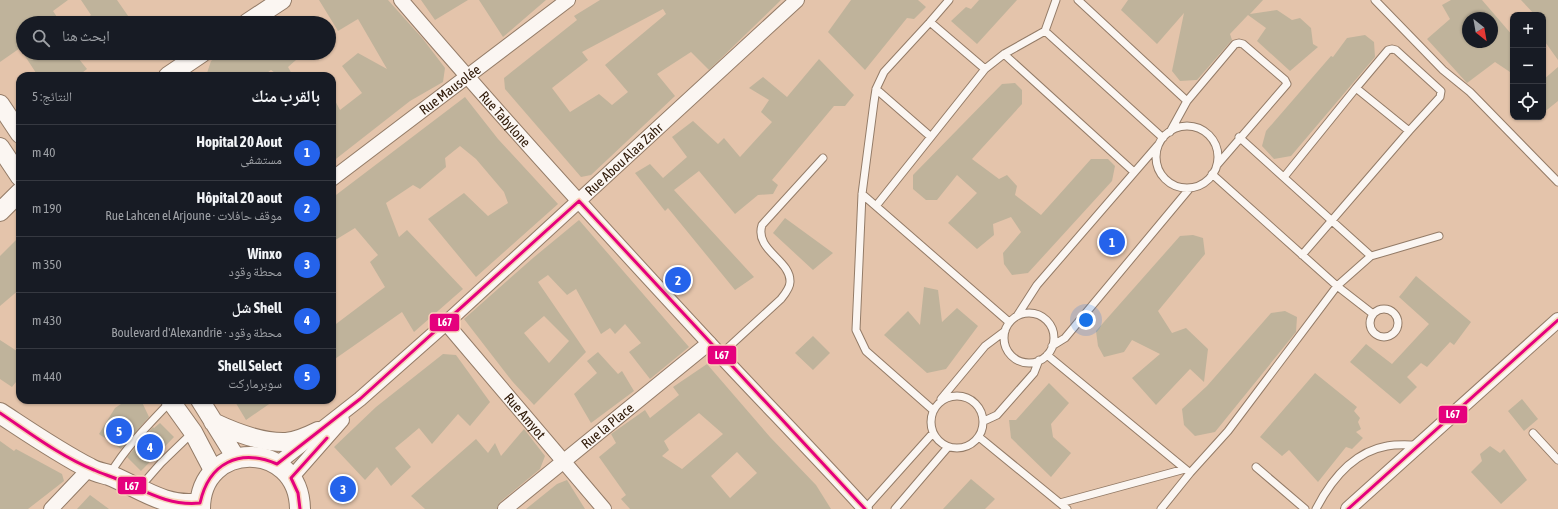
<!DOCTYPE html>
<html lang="ar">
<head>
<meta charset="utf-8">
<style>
  :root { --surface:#171b24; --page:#20242c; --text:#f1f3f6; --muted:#9ea1a6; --line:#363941; --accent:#2563eb }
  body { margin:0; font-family:"Asap Condensed","Noto Naskh Arabic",sans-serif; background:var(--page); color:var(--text); direction:rtl }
  .controls { position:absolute; right:12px; top:12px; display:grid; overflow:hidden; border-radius:8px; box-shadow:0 1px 3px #0004 }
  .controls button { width:36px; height:36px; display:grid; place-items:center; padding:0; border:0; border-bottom:1px solid var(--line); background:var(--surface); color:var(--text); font:20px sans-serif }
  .compass { position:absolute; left:1462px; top:12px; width:36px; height:36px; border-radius:50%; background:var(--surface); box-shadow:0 1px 3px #0004; rotate:149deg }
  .you { position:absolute; left:1086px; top:320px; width:14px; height:14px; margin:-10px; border:3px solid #fff; border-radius:50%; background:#1a73e8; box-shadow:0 0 0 6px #1a73e833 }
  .badge { display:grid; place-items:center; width:26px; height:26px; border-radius:50%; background:var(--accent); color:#fff; font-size:13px; font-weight:700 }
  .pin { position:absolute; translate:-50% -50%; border:2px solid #fff; box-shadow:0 1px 4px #0006 }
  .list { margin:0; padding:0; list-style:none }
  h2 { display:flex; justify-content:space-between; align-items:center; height:52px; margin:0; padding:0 16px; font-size:17px }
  h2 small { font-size:13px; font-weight:400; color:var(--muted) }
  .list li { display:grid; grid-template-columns:26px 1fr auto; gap:12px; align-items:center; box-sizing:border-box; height:56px; padding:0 16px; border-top:1px solid var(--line) }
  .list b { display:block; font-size:15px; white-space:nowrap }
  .list p { margin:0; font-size:13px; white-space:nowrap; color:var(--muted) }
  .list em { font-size:13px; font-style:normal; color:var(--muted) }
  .icon { flex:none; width:22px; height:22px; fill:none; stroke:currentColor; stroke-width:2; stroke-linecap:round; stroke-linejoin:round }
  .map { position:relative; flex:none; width:1558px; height:509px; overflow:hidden; direction:ltr }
  .search { position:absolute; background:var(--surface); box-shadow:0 1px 3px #0004; left:16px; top:16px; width:320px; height:44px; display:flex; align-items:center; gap:10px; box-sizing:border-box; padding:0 14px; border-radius:22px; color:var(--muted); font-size:15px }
  .panel { position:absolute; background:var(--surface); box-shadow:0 1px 3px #0004; left:16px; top:72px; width:320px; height:332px; border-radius:12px; direction:rtl }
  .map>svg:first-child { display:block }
</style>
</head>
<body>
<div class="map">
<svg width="1558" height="509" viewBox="0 0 1558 509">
  <rect width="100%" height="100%" fill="#e4c4ab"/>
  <path fill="#bfb39b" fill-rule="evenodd" d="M0,0H68L53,11L61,23H23V46L0,62Z
    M81,0H117L133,23H81L91,15Z
    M319,0H388L423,39L445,68L443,82L410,101L332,162V95L340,110L362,93L342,66L358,53L387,69L358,19L338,31Z
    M421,0H468L435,20Z
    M479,0H546L503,37Z
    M600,0H781L709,70L691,52L657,74L675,96L591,175L581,177L505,89L504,78L577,20L574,16ZM663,9L666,14L605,65L628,92L612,105L599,94L570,112L552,88L588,60L582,52Z
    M851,0H918L926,7L914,19L907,18L865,70L828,32Z
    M979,0H1017L977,44L951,21L966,7L971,9Z
    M1128,0H1263L1250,14L1277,10L1292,20L1300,18L1311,28L1313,44L1318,47L1290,71L1257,41L1266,28L1248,15L1230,34L1232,40L1197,80L1180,81L1172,71L1184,13L1157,44L1121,10Z
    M1451,0H1482L1513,36V74L1495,62L1467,83L1427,39L1450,19L1442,5ZM1468,18H1492V42H1468Z
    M1521,0H1558V60L1543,39V15H1535Z
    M1365,35L1374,42L1375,57L1291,156L1274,159L1262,146L1266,131L1331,56L1333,57L1347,38Z
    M23,53H74L87,69L78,76H38Z
    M223,53H292L296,60L288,67L293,76H279L271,70L263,76H206L211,61Z
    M819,59L854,95L845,106H834L772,180L778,185L773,194L758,195L735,214L699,171L674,190L754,277L735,290L668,208L665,211L635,173L650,164L663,178L687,157L672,137L693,121L718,144L724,138L740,157L772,122L761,112L769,100L749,88L763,77L787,97Z
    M1558,67V101L1543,113V80Z
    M1015,83L1022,90V104L972,159L999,179L1007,175L1017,186L1015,195L1041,215L1091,159H1108L1115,166L1112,181L1028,273L1012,275L1004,264L1003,253L1021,232L1011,217L993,224L994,235L977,249L948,223L977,193L957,175L937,200H926L913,189V175L1002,84Z
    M465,97L498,139L558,204L476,277L428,219L464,193L488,216L508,203L504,192L476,159L460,146L445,158L446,167L420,189L413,185L386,203L399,237L407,230L463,289L414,332L402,312L332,361V327L385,287L370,262L378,255L355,228L332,242V198Z
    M785,218L833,253L813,270L773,233Z
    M579,220L689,347L650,379L629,352L641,343L625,324L615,334L610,328L601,334L576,289L567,295L548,275L538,282L586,352L534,405L512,381L464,319L533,258ZM544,316L569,341L549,363L524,333Z
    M1193,235L1203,238L1205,254L1158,311L1172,333L1186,328L1208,349L1204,382L1190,369L1156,405L1132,378L1160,354L1132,340L1124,352L1104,357L1098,346L1096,331L1180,236Z
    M20,236V289L0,306V256Z
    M1416,276L1471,322L1454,345L1450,342L1427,367L1421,363L1407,377L1417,387L1400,404L1350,362L1366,344L1392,364L1429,324L1399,297Z
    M924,287L938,290L942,322L957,308L978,326L946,369L927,373L884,335L908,311L920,325Z
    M1285,311L1297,317L1296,332L1215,432L1195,436L1184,425L1182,409L1207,386L1271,313Z
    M813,336L830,353L813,370L795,353Z
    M0,340L20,353V377L12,387L0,379Z
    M598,352L618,374L622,371L634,391L591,423L574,394L597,373L587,361Z
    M443,354L456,355L490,402L470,426L458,414L432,444L419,428L406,439L395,448L411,467L391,486L377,467L365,480L334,447L376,407Z
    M707,364L770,437L816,485L831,509H630L621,499L626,495L599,457L616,443L611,434L645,410L650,418L679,395L673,387ZM699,413L723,434L682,469L662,456L669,450L664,441ZM737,452L757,473L730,498L711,476Z
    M1315,373L1357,407L1354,411L1360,418L1358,422L1361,429L1356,432L1363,438L1352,449L1346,447L1318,482L1289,450L1282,456L1260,437Z
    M1049,383L1069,403L1051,424L1053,437L1071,453L1051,477L1011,438L1009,420H1016Z
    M1522,399L1538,419L1524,431L1508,411Z
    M127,400H141L149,417L121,449L99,434L115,408Z
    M234,400H275L246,420Z
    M160,423L174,437L141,471L127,457L153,427L154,428Z
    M524,429L545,456L540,469L500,502L497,509H425L411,496L476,439L488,453L495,443L501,456Z
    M0,441L14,451L16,449L62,474L64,481L28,509H0Z
    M1490,446L1500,453L1504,449L1527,480L1501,504L1471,472L1482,461L1480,454Z
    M971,479L995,499L985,509H943Z
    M567,480L585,509H526L557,484Z
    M90,495L109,509H77Z"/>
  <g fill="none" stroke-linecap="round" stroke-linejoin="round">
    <defs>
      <path id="service" d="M1078,0L1187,101L1170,132
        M1375,0L1443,70L1470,92L1558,182
        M930,22L949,0
        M1045,31L1056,0
        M1004,54L1134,172
        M1356,88L1388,50L1392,49L1396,50L1441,91L1440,97L1409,131
        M876,89L931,137
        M1187,101L1235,44L1239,43L1243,44L1285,80L1287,84L1217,165
        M1156 157a31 31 0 1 1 62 0a31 31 0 1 1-62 0Z
        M1212,174L1337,286L1371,256L1239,137
        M1284,177L1356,88L1409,131L1302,255
        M862,194L1009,322
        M876,206L985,69
        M1371,256L1439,236
        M1370 323a14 14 0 1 1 28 0a14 14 0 1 1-28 0Z
        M1004 338a25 25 0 1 1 50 0a25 25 0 1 1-50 0Z
        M1017,316L1037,285L1158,145
        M1052,346L1065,338L1190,188
        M720,355L781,299C785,294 790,288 790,282C791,260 754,250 762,225L823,158
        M1047,355L1190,473L1161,509
        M931 422a26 26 0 1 1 52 0a26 26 0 1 1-52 0Z
        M941,399L985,346L1005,331
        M933,410L866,351L856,330L862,194L874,102L876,89L884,72L930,22L985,69L1004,54L1045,31L1163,138
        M984,421L997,415L1034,373L1039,360
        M1533,433L1558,460
        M979,437L1067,509
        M1256,467L1305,509
        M1190,473L1228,431L1337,286L1373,314
        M110,474C126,447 149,424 171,401
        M140,487L161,463L192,433
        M1060,503L1185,469
        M865,509L933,433
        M895,509L948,447
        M1316,509C1331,480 1353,452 1387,446C1397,444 1408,445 1418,445"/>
      <g id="minor">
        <path id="s1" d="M401,0C501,117 604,230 709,343C760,398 814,453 865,509"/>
        <path id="s2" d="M332,179L568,0"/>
        <path id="s3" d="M446,323L604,509"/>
        <path id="s4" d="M277,464L360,399L446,323L797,0"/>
        <path d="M291,478L342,420"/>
        <path d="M51,509L89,469"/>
        <path id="s5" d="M505,509L709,343"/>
        <path d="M1348,509L1558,320"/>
      </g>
      <path id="tertiary" d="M247,23L282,0
        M168,76L202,53
        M0,104L20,134
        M0,147L20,177
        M0,212L20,192
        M170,400L193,432L214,472
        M200,400L236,458
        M213,422C234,432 262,443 286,442C297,441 308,436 318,431"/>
      <path id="secondary" d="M0,413C29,432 58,452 89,468C95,472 102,473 109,475C139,487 166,509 200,503
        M200,509C200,440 299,439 300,509"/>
    </defs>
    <use href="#service" stroke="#937b67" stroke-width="9"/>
    <use href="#minor" stroke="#937b67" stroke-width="16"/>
    <use href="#tertiary" stroke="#937b67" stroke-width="20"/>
    <use href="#secondary" stroke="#937b67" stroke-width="22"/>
    <use href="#service" stroke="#fbf6f2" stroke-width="7"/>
    <use href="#minor" stroke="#fbf6f2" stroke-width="14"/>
    <use href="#tertiary" stroke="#fbf6f2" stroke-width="18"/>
    <use href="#secondary" stroke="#fbf6f2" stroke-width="20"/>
    <defs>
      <path id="bus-1" d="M579,201L865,509
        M0,413C30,433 60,456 94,470C102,474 111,476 119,480C147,492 169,506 200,503C209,463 239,448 277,464L360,399L579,201
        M300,509L298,493L291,478L327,438
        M1348,509L1558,320"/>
    </defs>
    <use href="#bus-1" stroke="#f8d3b8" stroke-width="6"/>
    <use href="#bus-1" stroke="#e5007d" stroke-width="3"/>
  </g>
  <g text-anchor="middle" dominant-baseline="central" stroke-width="4" stroke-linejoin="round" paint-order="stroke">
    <g font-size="14" fill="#2e1806" stroke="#f8d3b8">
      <text stroke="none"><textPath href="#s2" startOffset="148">Rue Mausolée</textPath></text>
      <text stroke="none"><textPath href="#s1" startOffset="158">Rue Tabylone</textPath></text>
      <text stroke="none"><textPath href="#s4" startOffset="462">Rue Abou Alaa Zahr</textPath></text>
      <text stroke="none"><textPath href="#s3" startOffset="122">Rue Amyot</textPath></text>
      <text stroke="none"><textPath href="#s5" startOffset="132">Rue la Place</textPath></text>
    </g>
  </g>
  <g stroke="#f8d3b8" stroke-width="1.5">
    <rect x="429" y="313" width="31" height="19" rx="4" fill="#e5007d"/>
    <rect x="707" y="345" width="30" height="20" rx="4" fill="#e5007d"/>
    <rect x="1438" y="405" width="30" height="19" rx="4" fill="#e5007d"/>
    <rect x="117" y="476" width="30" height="19" rx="4" fill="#e5007d"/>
  </g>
  <g font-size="11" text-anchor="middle" font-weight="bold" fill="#fff">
    <text x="445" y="326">L67</text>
    <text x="722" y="359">L67</text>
    <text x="1453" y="418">L67</text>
    <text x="132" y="490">L67</text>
  </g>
</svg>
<div class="controls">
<button>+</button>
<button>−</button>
<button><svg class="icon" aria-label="locate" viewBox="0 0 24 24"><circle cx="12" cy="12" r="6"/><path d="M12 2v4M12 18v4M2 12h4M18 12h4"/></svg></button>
</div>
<svg class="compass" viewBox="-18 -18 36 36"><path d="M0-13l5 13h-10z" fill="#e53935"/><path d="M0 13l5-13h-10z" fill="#9ea1a6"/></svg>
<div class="you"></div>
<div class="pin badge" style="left:1112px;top:242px">1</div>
<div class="pin badge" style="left:678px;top:280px">2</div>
<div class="pin badge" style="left:343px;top:489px">3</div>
<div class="pin badge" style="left:150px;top:447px">4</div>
<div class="pin badge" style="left:119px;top:431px">5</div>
<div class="search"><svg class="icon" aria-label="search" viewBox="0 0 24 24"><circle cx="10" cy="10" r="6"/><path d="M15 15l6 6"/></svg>ابحث هنا</div>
<section class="panel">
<h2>بالقرب منك<small>النتائج: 5</small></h2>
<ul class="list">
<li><span class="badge">1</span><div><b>Hopital 20 Aout</b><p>مستشفى</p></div><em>40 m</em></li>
<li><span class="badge">2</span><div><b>Hôpital 20 aout</b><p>موقف حافلات · Rue Lahcen el Arjoune</p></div><em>190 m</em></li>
<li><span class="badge">3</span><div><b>Winxo</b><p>محطة وقود</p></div><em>350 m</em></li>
<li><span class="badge">4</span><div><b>Shell شل</b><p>محطة وقود · Boulevard d'Alexandrie</p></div><em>430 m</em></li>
<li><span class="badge">5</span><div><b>Shell Select</b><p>سوبرماركت</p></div><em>440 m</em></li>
</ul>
</section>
</div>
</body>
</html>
